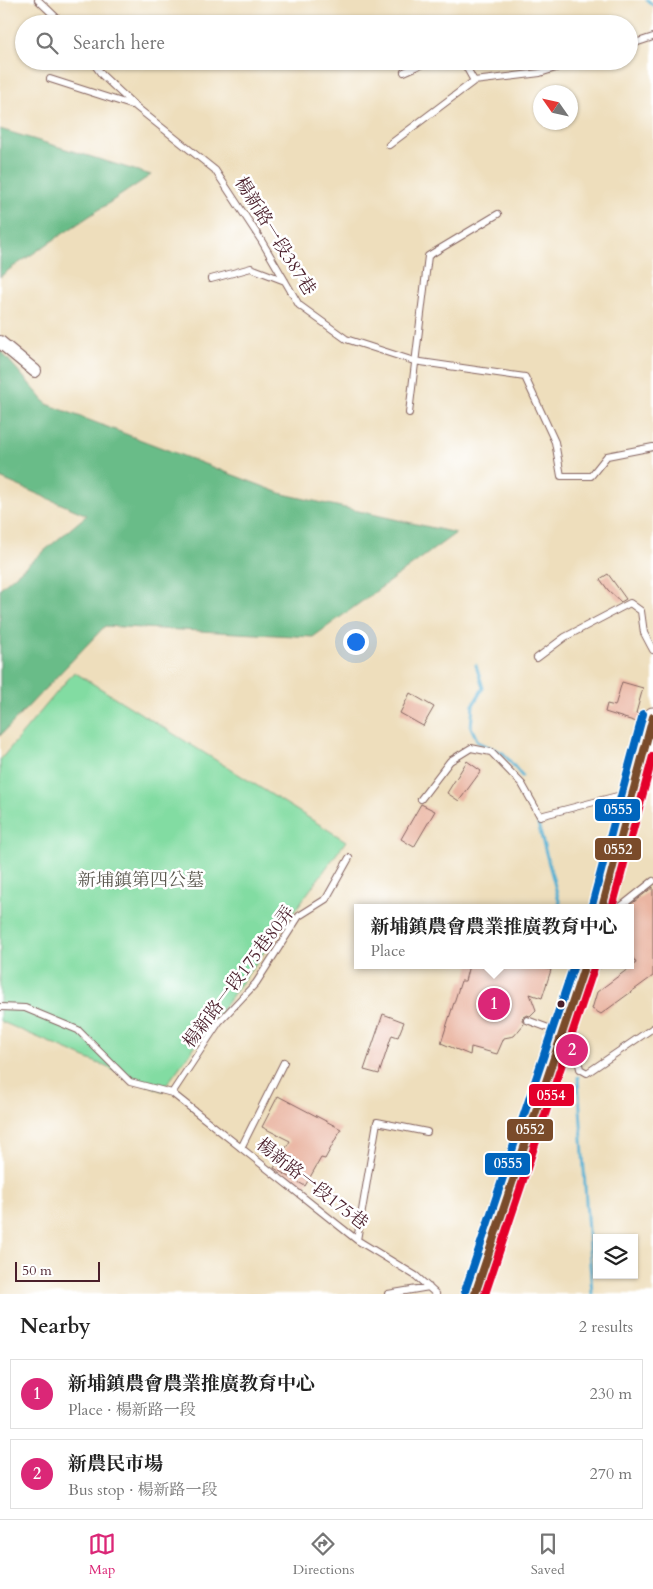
<!DOCTYPE html>
<html lang="en">
<head>
<meta charset="utf-8">
<style>
  :root { --surface:#fff; --page:#f6f6f6; --text:#222; --muted:#767676; --line:#e0e0e0; --accent:#db2777 }
  body { margin:0; font-family:Cardo,"Noto Serif TC",serif; background:var(--page); color:var(--text) }
  .controls { position:absolute; right:15px; bottom:15px; display:grid; overflow:hidden; border-radius:0px; box-shadow:0 1px 4px #0004 }
  .controls button { width:45px; height:45px; display:grid; place-items:center; padding:0; border:0; border-bottom:1px solid var(--line); background:var(--surface); color:var(--text); font:25px sans-serif }
  .compass { position:absolute; left:533px; top:85px; width:45px; height:45px; border-radius:50%; background:var(--surface); box-shadow:0 1px 4px #0004; rotate:304deg }
  .scale { position:absolute; left:15px; bottom:12px; width:85px; box-sizing:border-box; padding-left:5px; border:2px solid #4a1f2b; border-top:0; font-size:14px; line-height:18px; white-space:nowrap; color:#4a1f2b; -webkit-text-stroke:4px #fff; paint-order:stroke }
  .you { position:absolute; left:355px; top:641px; width:18px; height:18px; margin:-12px; border:4px solid #fff; border-radius:50%; background:#1a73e8; box-shadow:0 0 0 8px #1a73e833 }
  .badge { display:grid; place-items:center; width:32px; height:32px; border-radius:50%; background:var(--accent); color:#fff; font-size:16px; font-weight:700 }
  .pin { position:absolute; translate:-50% -50%; border:2px solid #fff; box-shadow:0 1px 5px #0006 }
  .popup { position:absolute; left:354px; top:904px; width:280px; height:65px; box-sizing:border-box; display:grid; place-content:center; border-radius:0px; background:var(--surface); filter:drop-shadow(0 1px 4px #0005); font-size:16px; white-space:nowrap; color:var(--muted) }
  .popup b { font-size:19px; color:var(--text) }
  .popup::after { content:''; position:absolute; left:50%; top:100%; margin-left:-10px; border:10px solid transparent; border-top-color:var(--surface) }
  .list { margin:0; padding:0; list-style:none }
  h2 { display:flex; justify-content:space-between; align-items:center; height:65px; margin:0; padding:0 20px; font-size:21px }
  h2 small { font-size:16px; font-weight:400; color:var(--muted) }
  .list li { display:grid; grid-template-columns:32px 1fr auto; gap:15px; align-items:center; box-sizing:border-box; height:70px; margin:0 10px 10px; padding:0 10px; border:1px solid var(--line); border-radius:0px }
  .list b { display:block; font-size:19px; white-space:nowrap }
  .list p { margin:0; font-size:16px; white-space:nowrap; color:var(--muted) }
  .list em { font-size:16px; font-style:normal; color:var(--muted) }
  .icon { flex:none; width:28px; height:28px; fill:none; stroke:currentColor; stroke-width:2; stroke-linecap:round; stroke-linejoin:round }
  .map { position:relative; flex:none; width:653px; height:1294px; overflow:hidden }
  .search { position:absolute; background:var(--surface); box-shadow:0 1px 4px #0004; left:15px; right:15px; top:15px; height:55px; display:flex; align-items:center; gap:12px; box-sizing:border-box; padding:0 18px; border-radius:28px; color:var(--muted); font-size:19px }
  .sheet { height:225px; background:var(--surface) }
  nav { display:flex; justify-content:space-around; align-items:center; box-sizing:border-box; height:70px; border-top:1px solid var(--line); background:var(--surface); font-size:14px; color:var(--muted) }
  nav a { display:grid; justify-items:center; gap:2px }
  nav .on { color:var(--accent) }
  .map>svg:first-child { display:block }
</style>
</head>
<body>
<div class="map">
<svg width="653" height="1294" viewBox="0 0 653 1294">
  <rect width="100%" height="100%" fill="#fff"/>
  <filter id="ink" filterUnits="userSpaceOnUse"><feTurbulence type="fractalNoise" baseFrequency=".02" numOctaves="2"/><feDisplacementMap in="SourceGraphic" scale="10" xChannelSelector="R" yChannelSelector="G"/><feConvolveMatrix kernelMatrix="1 2 1 2 8 2 1 2 1" color-interpolation-filters="sRGB"/></filter>
  <filter id="wash" filterUnits="userSpaceOnUse"><feTurbulence type="fractalNoise" baseFrequency=".0096" numOctaves="4" result="noise"/><feDisplacementMap in="SourceGraphic" scale="20" xChannelSelector="R" yChannelSelector="G"/><feGaussianBlur stdDeviation="1.12" result="paint"/><feColorMatrix in="noise" values="0 0 0 0 0 0 0 0 0 0 0 0 0 0 0 0 0 1.4 0 .05"/><feComposite in="paint" operator="in"/></filter>
  <g filter="url(#wash)">
    <rect width="100%" height="100%" fill="#eedebc"/>
    <path fill="#82dca2" stroke="#667e66" d="M74,672L346,841L162,1091L0,1021V760Z"/>
    <path fill="#69bc88" stroke="#5a6e5a" d="M0,129L151,175L10,269L0,277Z
      M0,350L47,404L283,494L456,533L313,637L105,626L0,736V588L87,515L0,478Z"/>
    <g fill="none" stroke-linecap="round" stroke-linejoin="round">
      <path stroke="#53afd1" stroke-width="3" d="M647,0L653,5
        M476,665L483,688L473,705L471,727L478,742L503,753L522,776
        M538,824L561,908
        M578,1077L592,1294"/>
    </g>
    <g id="blocks">
      <path fill="#eab5a2" d="M608,574L626,599L621,602L608,590L600,579Z
        M622,682L643,688L636,713L642,715L640,723L605,712L607,704L615,706Z
        M410,693L434,707L423,726L400,713Z
        M467,761L481,771L459,801L447,793Z
        M421,804L435,811L414,847L401,839Z
        M653,887V976L601,1014L592,1009L597,992L636,963L630,953V905Z
        M469,965H535L551,970L542,998L530,994L536,1010L530,1016L527,1015L523,1017L522,1020L524,1024L514,1036L504,1038L497,1054L471,1047L470,1055L441,1043L461,981H465Z
        M383,1014L404,1022L398,1037L392,1035L379,1074L364,1070Z
        M278,1096L341,1129L325,1159L321,1158L305,1186L274,1168L290,1141L262,1127Z"/>
    </g>
  </g>
  <g filter="url(#ink)">
    <use href="#blocks" fill-opacity="0" stroke="#83625e" stroke-width="1"/>
    <g fill="none" stroke-linecap="round" stroke-linejoin="round">
      <defs>
        <path id="lane" d="M38,0L63,24
          M509,24L514,21
          M629,45L653,37
          M92,61L102,75L135,106L215,170L261,240L299,305L346,339L414,361L525,377L555,442L561,476H591L607,456L653,447
          M463,61L474,81
          M404,72L429,61
          M50,79L131,105
          M389,145L474,81L540,73L578,61
          M211,279L251,268L285,281
          M409,413L428,256L498,214
          M537,658L565,637L630,603L641,611L644,633L653,650
          M644,768L653,760
          M421,799L450,761L471,748L491,752L522,784L540,816L629,793
          M619,908L653,881
          M586,966L598,965
          M0,1007L25,1008L78,1030L130,1082L172,1093L357,1240L416,1276L436,1294
          M527,1020L562,1033L574,1040L580,1069L587,1073L653,1028
          M172,1093L219,1022L256,983L299,916L326,899L349,858
          M241,1148L284,1062
          M357,1240L377,1122L427,1132
          M388,1294L429,1287"/>
        <path id="street" d="M0,342L35,371"/>
        <path id="secondary" d="M602,908L653,717
          M475,1294L489,1250L585,965"/>
      </defs>
      <use href="#lane" stroke="#83625e" stroke-width="8"/>
      <use href="#street" stroke="#83625e" stroke-width="14"/>
      <use href="#secondary" stroke="#83625e" stroke-width="21"/>
      <use href="#lane" stroke="#fff" stroke-width="6"/>
      <use href="#street" stroke="#fff" stroke-width="12"/>
      <use href="#secondary" stroke="#fff" stroke-width="19"/>
      <defs>
        <path id="bus-1" d="M602,908L653,717
          M475,1294L585,965"/>
        <path id="bus-2" d="M612,908L653,756
          M485,1294L594,968"/>
        <path id="bus-3" d="M592,905L643,714
          M465,1291L574,965"/>
      </defs>
      <use href="#bus-1" stroke="#fff" stroke-width="11"/>
      <use href="#bus-2" stroke="#fff" stroke-width="11"/>
      <use href="#bus-3" stroke="#fff" stroke-width="11"/>
      <use href="#bus-1" stroke="#7a4b2a" stroke-width="8"/>
      <use href="#bus-2" stroke="#e4002b" stroke-width="8"/>
      <use href="#bus-3" stroke="#0065bd" stroke-width="8"/>
    </g>
  </g>
  <circle fill="#4a1f2b" stroke="#fff" stroke-width="2" cx="561" cy="1004" r="4.5"/>
  <g text-anchor="middle" dominant-baseline="central" stroke-width="5" stroke-linejoin="round" paint-order="stroke">
    <g font-size="18" fill="#4a1f2b" stroke="#fff">
      <text transform="translate(275 236) rotate(58)">楊新路一段387巷</text>
      <text transform="translate(239 977) rotate(-53)">楊新路一段175巷80弄</text>
      <text transform="translate(312 1184) rotate(38)">楊新路一段175巷</text>
    </g>
    <g font-size="18" fill="#5b584f" stroke="#fff">
      <text x="141" y="880">新埔鎮第四公墓</text>
    </g>
  </g>
  <g stroke="#fff" stroke-width="2">
    <rect x="594" y="798" width="47" height="24" rx="5" fill="#0065bd"/>
    <rect x="594" y="837" width="48" height="24" rx="5" fill="#7a4b2a"/>
    <rect x="528" y="1083" width="47" height="24" rx="5" fill="#e4002b"/>
    <rect x="506" y="1118" width="48" height="24" rx="5" fill="#7a4b2a"/>
    <rect x="484" y="1152" width="47" height="24" rx="5" fill="#0065bd"/>
  </g>
  <g font-size="14" text-anchor="middle" font-weight="bold" fill="#fff">
    <text x="618" y="814">0555</text>
    <text x="618" y="854">0552</text>
    <text x="551" y="1100">0554</text>
    <text x="530" y="1134">0552</text>
    <text x="508" y="1168">0555</text>
  </g>
</svg>
<div class="controls">
<button><svg class="icon" aria-label="layers" viewBox="0 0 24 24"><path d="M12 4l9 5-9 5-9-5zM3 14l9 5 9-5"/></svg></button>
</div>
<svg class="compass" viewBox="-18 -18 36 36"><path d="M0-13l5 13h-10z" fill="#e53935"/><path d="M0 13l5-13h-10z" fill="#767676"/></svg>
<div class="scale">50 m</div>
<div class="you"></div>
<div class="pin badge" style="left:494px;top:1004px">1</div>
<div class="popup"><b>新埔鎮農會農業推廣教育中心</b>Place</div>
<div class="pin badge" style="left:572px;top:1050px">2</div>
<div class="search"><svg class="icon" aria-label="search" viewBox="0 0 24 24"><circle cx="10" cy="10" r="6"/><path d="M15 15l6 6"/></svg>Search here</div>
</div>
<section class="sheet">
<h2>Nearby<small>2 results</small></h2>
<ul class="list">
<li><span class="badge">1</span><div><b>新埔鎮農會農業推廣教育中心</b><p>Place · 楊新路一段</p></div><em>230 m</em></li>
<li><span class="badge">2</span><div><b>新農民市場</b><p>Bus stop · 楊新路一段</p></div><em>270 m</em></li>
</ul>
</section>
<nav>
<a class="on"><svg class="icon" aria-label="map" viewBox="0 0 24 24"><path d="M3 6l6-2 6 2 6-2v14l-6 2-6-2-6 2zM9 4v14M15 6v14"/></svg>Map</a>
<a><svg class="icon" aria-label="directions" viewBox="0 0 24 24"><path d="M12 3l9 9-9 9-9-9zM9 14v-3h6M13 9l2 2-2 2"/></svg>Directions</a>
<a><svg class="icon" aria-label="saved" viewBox="0 0 24 24"><path d="M7 4h10v16l-5-4-5 4z"/></svg>Saved</a>
</nav>
</body>
</html>
